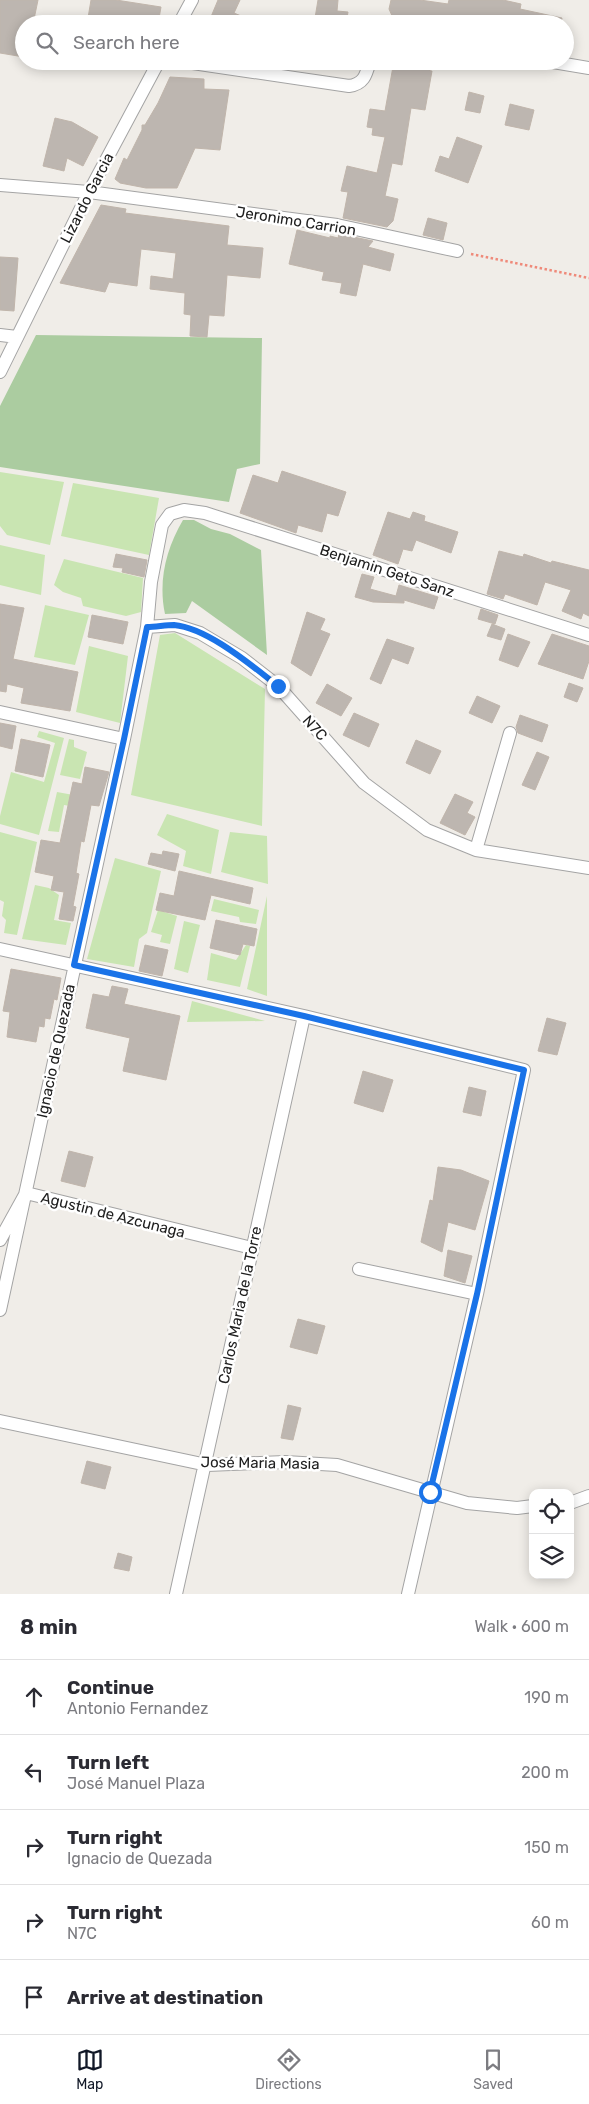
<!DOCTYPE html>
<html lang="en">
<head>
<meta charset="utf-8">
<style>
  :root { --surface:#fff; --page:#f2f2f3; --text:#2b2b33; --muted:#7c7c81; --line:#e1e1e2; --accent:#111827 }
  body { margin:0; font-family:Rubik,sans-serif; background:var(--page); color:var(--text) }
  .controls { position:absolute; right:15px; bottom:15px; display:grid; overflow:hidden; border-radius:10px; box-shadow:0 2px 12px #0003 }
  .controls button { width:45px; height:45px; display:grid; place-items:center; padding:0; border:0; border-bottom:1px solid var(--line); background:var(--surface); color:var(--text); font:25px sans-serif }
  .stop { position:absolute; width:15px; height:15px; margin:-11px; border:4px solid #1a73e8; border-radius:50%; background:#fff }
  .stop.end { background:#1a73e8; border-color:#fff; box-shadow:0 1px 5px #0008 }
  .list { margin:0; padding:0; list-style:none }
  h2 { display:flex; justify-content:space-between; align-items:center; height:65px; margin:0; padding:0 20px; font-size:21px }
  h2 small { font-size:16px; font-weight:400; color:var(--muted) }
  .list li { display:grid; grid-template-columns:32px 1fr auto; gap:15px; align-items:center; box-sizing:border-box; height:75px; padding:0 20px; border-top:1px solid var(--line) }
  .list b { display:block; font-size:19px; white-space:nowrap }
  .list p { margin:0; font-size:16px; white-space:nowrap; color:var(--muted) }
  .list em { font-size:16px; font-style:normal; color:var(--muted) }
  .icon { flex:none; width:28px; height:28px; fill:none; stroke:currentColor; stroke-width:2; stroke-linecap:round; stroke-linejoin:round }
  .map { position:relative; flex:none; width:589px; height:1594px; overflow:hidden }
  .search { position:absolute; background:var(--surface); box-shadow:0 2px 12px #0003; left:15px; right:15px; top:15px; height:55px; display:flex; align-items:center; gap:12px; box-sizing:border-box; padding:0 18px; border-radius:28px; color:var(--muted); font-size:19px }
  .sheet { height:440px; background:var(--surface) }
  nav { display:flex; justify-content:space-around; align-items:center; box-sizing:border-box; height:70px; border-top:1px solid var(--line); background:var(--surface); font-size:14px; color:var(--muted) }
  nav a { display:grid; justify-items:center; gap:2px }
  nav .on { color:var(--accent) }
  .map>svg:first-child { display:block }
</style>
</head>
<body>
<div class="map">
<svg width="589" height="1594" viewBox="0 0 589 1594">
  <rect width="100%" height="100%" fill="#f0ede8"/>
  <path fill="#c9e5b2" d="M0,472L64,482L50,545L7,535L0,526Z
    M73,483L159,498L149,555L61,536Z
    M0,545L45,555L41,595L0,585Z
    M64,559L143,578L141,612L126,616L83,606L81,598L63,592L54,585Z
    M45,605L89,615L75,665L34,657Z
    M175,633L265,689L262,826L131,795L160,635Z
    M89,646L128,656L120,723L76,712Z
    M39,731L64,738L39,835L0,824V816L11,772L44,782L55,743L37,737Z
    M69,739L74,740V747L87,752L80,779L60,775Z
    M57,792L79,796L76,807L64,805L59,832L48,831Z
    M167,814L219,830L211,874L183,866L186,851L157,835Z
    M0,832L37,842L17,935L4,933L6,920L2,916L4,902L0,900Z
    M230,832L267,836L268,884L221,872Z
    M115,858L161,871L147,933L139,939L134,967L87,959Z
    M35,885L49,888L59,895L54,920L71,923L66,945L22,939Z
    M267,896V996L247,989Z
    M214,899L259,910L256,924L240,922L239,917L211,911Z
    M158,910L177,916L170,944L160,942L162,935L151,932Z
    M184,921L200,925L188,973L174,969Z
    M246,945L250,946L240,987L207,980L211,953L236,960Z
    M192,1001L265,1021L187,1022Z"/>
  <path fill="#abcca0" d="M36,335L262,338L260,464L237,469L229,502L0,467V406Z
    M183,520H194L211,529L230,534L261,550L267,655L192,601L186,613L165,614C158,581 166,549 183,520Z"/>
  <path fill="#bdb6b0" stroke="#c0b5ab" d="M0,0H38L33,24H24V57L0,53Z
    M91,0H116L161,7L158,24H87Z
    M218,0H240L234,13L260,24H208Z
    M318,0H338L337,11L348,12L346,24H314Z
    M391,0H420L448,4L449,0H503L521,4L520,9L562,18L561,24H402L393,18L389,9Z
    M394,61L431,63L430,71H432L425,110L411,108L402,165L392,163L385,196L398,199L393,221L387,227L343,218L348,192L341,191L347,166L377,173L385,137L372,135L373,128L367,127L370,109L385,111Z
    M170,77L204,79V89L229,90L220,150L195,148L177,188H146L120,183L115,179L124,158L127,160L142,130V125H145L158,103Z
    M469,92L484,96L480,113L465,110Z
    M510,104L534,110L529,130L505,125Z
    M55,118L72,122L98,137L83,166L67,158L64,171L43,166Z
    M457,137L482,146L468,183L435,171L440,156L449,159Z
    M101,205L126,209L125,213L229,226L227,245L263,248L260,278L227,275L224,316L209,315L207,337L190,336L191,315L184,314L185,293L150,289L151,276L173,279L176,253L141,249L137,286L109,282L105,292L60,283Z
    M428,218L447,223L443,240L423,235Z
    M297,230L330,238V236L338,238L339,234L373,241L368,247L394,254L390,271L363,264L356,296L340,293L342,283L322,280L324,272L289,264Z
    M0,257L18,258L14,311L0,310Z
    M282,471L346,492L338,516L327,513L322,532L298,525L296,533L240,513L253,475L278,483Z
    M388,512L410,519L413,512L425,516L424,521L458,532L451,553L416,540L412,551L403,549L398,564L373,555Z
    M499,551L523,557L524,554L551,563L552,561L589,570V616L583,613L581,619L562,611L571,590L545,582L537,605L505,594L503,599L487,594Z
    M116,554L147,560L144,577L122,572L123,568L113,567Z
    M362,574L374,577L370,589L396,596L399,585L438,597L434,609L404,600V603L373,602L355,597Z
    M0,604L24,608L13,659L78,672L70,711L21,703L24,688L7,684L6,692L0,691Z
    M481,609L498,615L495,624L478,619Z
    M307,612L325,619L320,630L330,634L311,676L291,663Z
    M92,615L128,622L123,644L88,637Z
    M492,624L505,629L501,640L487,636Z
    M508,634L530,642L518,667L499,660Z
    M552,634L589,646V661L583,679L538,664Z
    M387,639L414,648L408,664L392,658L381,684L370,679Z
    M569,683L583,688L577,702L564,697Z
    M327,684L352,698L341,716L316,703Z
    M477,696L500,706L492,723L469,713Z
    M354,713L379,724L369,747L343,735Z
    M520,715L548,725L542,742L518,733L516,727Z
    M0,723L16,726L12,749L0,746Z
    M21,739L50,745L43,777L15,771Z
    M416,740L441,751L430,774L406,763Z
    M537,752L549,757L535,790L522,785Z
    M85,767L109,772L99,806L91,805L84,842L81,841L76,873L79,874L73,906L76,907L73,921L59,919L64,892L51,890L54,876L35,872L41,840L60,843L73,782L82,784Z
    M455,794L473,802L467,813L475,817L465,835L440,823Z
    M163,851L179,854L175,871L148,864L151,853L162,855Z
    M179,871L253,888L250,904L211,895L205,920L156,910L160,893L174,896Z
    M216,920L257,929L254,946L243,944L240,955L210,948Z
    M145,945L168,950L162,976L139,971Z
    M11,969L61,978L57,1000L54,999L50,1019L45,1018L44,1027L39,1026L36,1042L7,1037L10,1012L3,1011Z
    M112,986L128,989L124,1004L180,1016L166,1080L123,1071L130,1038L86,1028L93,994L109,997Z
    M547,1018L566,1023L557,1055L538,1051Z
    M363,1071L393,1080L383,1112L354,1103Z
    M469,1087L486,1091L481,1116L463,1112Z
    M69,1151L93,1157L85,1187L61,1181Z
    M438,1167L461,1170L489,1181L475,1230L448,1222L442,1252L421,1242L430,1200L433,1201Z
    M448,1250L472,1256L465,1283L444,1276Z
    M298,1319L325,1326L317,1354L290,1347Z
    M288,1405L301,1408L293,1440L281,1438Z
    M87,1461L111,1467L105,1489L81,1483Z
    M118,1553L132,1557L129,1571L114,1568Z"/>
  <g fill="none" stroke-linecap="round" stroke-linejoin="round">
    <defs>
      <path id="minor" d="M179,24L192,0
        M179,61L349,86C364,84 366,75 370,61
        M547,61L589,68
        M0,185L89,192L337,225L457,251
        M0,335L17,337
        M0,372L89,192L159,61
        M147,627L175,625L200,633L242,658L278,686L364,783L427,830L476,850L589,868
        M0,712L124,739
        M476,850L510,733
        M0,949L304,1016L524,1070L477,1294L408,1594
        M0,1240L26,1193L252,1248
        M359,1269L477,1294
        M0,1310L124,739L147,627L151,582L162,525L170,514L184,510L205,513L589,635
        M0,1421L207,1465L285,1462L337,1465L467,1503L517,1508L533,1506
        M570,1503L589,1496
        M176,1594L304,1016"/>
    </defs>
    <use href="#minor" stroke="#a4a4a4" stroke-width="14"/>
    <path stroke="#ef8a7a" stroke-width="2.5" stroke-dasharray="2.5 2.5" stroke-linecap="butt" d="M471,254L589,278"/>
    <use href="#minor" stroke="#fff" stroke-width="12"/>
  </g>
  <g fill="none" stroke-linecap="round" stroke-linejoin="round">
    <path stroke="#1a73e8" stroke-width="6" d="M278,686C252,666 208,628 174,625C165,625 156,627 147,627L124,739L74,965L304,1016L524,1070L477,1294L430,1492"/>
  </g>
  <g text-anchor="middle" dominant-baseline="central" stroke-width="5" stroke-linejoin="round" paint-order="stroke">
    <g font-size="15" fill="#202020" stroke="#fff">
      <text transform="translate(87 198) rotate(-63)">Lizardo Garcia</text>
      <text transform="translate(296 221) rotate(9)">Jeronimo Carrion</text>
      <text transform="translate(387 571) rotate(18)">Benjamin Geto Sanz</text>
      <text transform="translate(315 728) rotate(48)">N7C</text>
      <text transform="translate(56 1051) rotate(-78)">Ignacio de Quezada</text>
      <text transform="translate(113 1215) rotate(14)">Agustin de Azcunaga</text>
      <text transform="translate(240 1305) rotate(-78)">Carlos Maria de la Torre</text>
      <text transform="translate(260 1463) rotate(1)">José Maria Masia</text>
    </g>
  </g>
</svg>
<div class="controls">
<button><svg class="icon" aria-label="locate" viewBox="0 0 24 24"><circle cx="12" cy="12" r="6"/><path d="M12 2v4M12 18v4M2 12h4M18 12h4"/></svg></button>
<button><svg class="icon" aria-label="layers" viewBox="0 0 24 24"><path d="M12 4l9 5-9 5-9-5zM3 14l9 5 9-5"/></svg></button>
</div>
<div class="stop" style="left:430px;top:1492px"></div>
<div class="stop end" style="left:278px;top:686px"></div>
<div class="search"><svg class="icon" aria-label="search" viewBox="0 0 24 24"><circle cx="10" cy="10" r="6"/><path d="M15 15l6 6"/></svg>Search here</div>
</div>
<section class="sheet">
<h2>8 min<small>Walk · 600 m</small></h2>
<ul class="list">
<li><svg class="icon" aria-label="ahead" viewBox="0 0 24 24"><path d="M12 20V5M6 11l6-6 6 6"/></svg><div><b>Continue</b><p>Antonio Fernandez</p></div><em>190 m</em></li>
<li><svg class="icon" aria-label="left" viewBox="0 0 24 24"><path d="M17 20v-9H6M10 6l-5 5 5 5"/></svg><div><b>Turn left</b><p>José Manuel Plaza</p></div><em>200 m</em></li>
<li><svg class="icon" aria-label="right" viewBox="0 0 24 24"><path d="M7 20v-9h11M14 6l5 5-5 5"/></svg><div><b>Turn right</b><p>Ignacio de Quezada</p></div><em>150 m</em></li>
<li><svg class="icon" aria-label="right" viewBox="0 0 24 24"><path d="M7 20v-9h11M14 6l5 5-5 5"/></svg><div><b>Turn right</b><p>N7C</p></div><em>60 m</em></li>
<li><svg class="icon" aria-label="arrive" viewBox="0 0 24 24"><path d="M6 21V4h12l-3 4 3 4H6"/></svg><div><b>Arrive at destination</b></div></li>
</ul>
</section>
<nav>
<a class="on"><svg class="icon" aria-label="map" viewBox="0 0 24 24"><path d="M3 6l6-2 6 2 6-2v14l-6 2-6-2-6 2zM9 4v14M15 6v14"/></svg>Map</a>
<a><svg class="icon" aria-label="directions" viewBox="0 0 24 24"><path d="M12 3l9 9-9 9-9-9zM9 14v-3h6M13 9l2 2-2 2"/></svg>Directions</a>
<a><svg class="icon" aria-label="saved" viewBox="0 0 24 24"><path d="M7 4h10v16l-5-4-5 4z"/></svg>Saved</a>
</nav>
</body>
</html>
